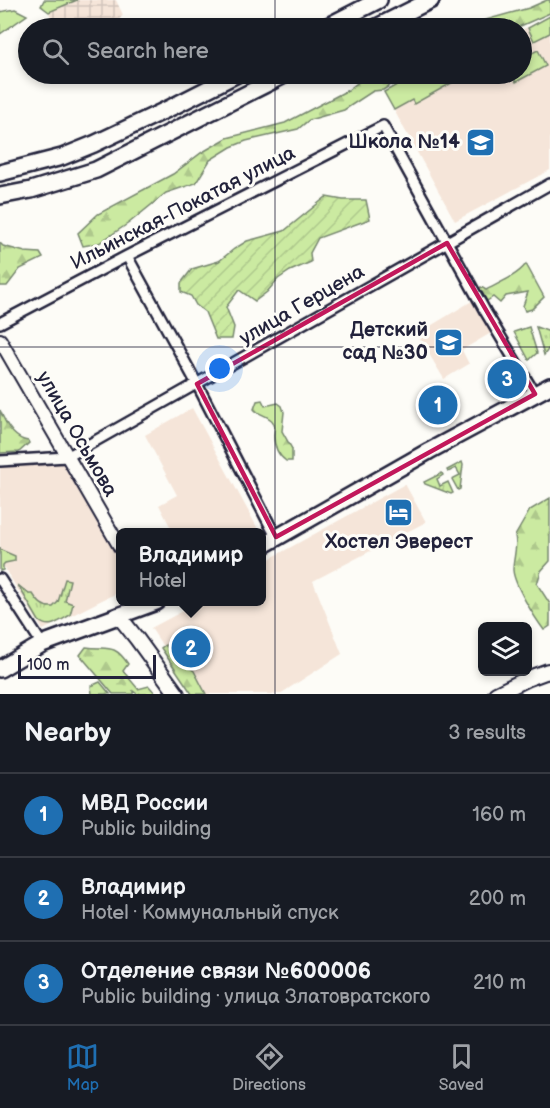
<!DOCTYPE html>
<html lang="en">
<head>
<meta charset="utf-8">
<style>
  :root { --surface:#171b24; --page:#242831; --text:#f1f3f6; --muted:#9ea1a6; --line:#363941; --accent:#1f6fb2 }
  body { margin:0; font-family:"Balsamiq Sans",sans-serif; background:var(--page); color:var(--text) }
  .controls { position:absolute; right:18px; bottom:18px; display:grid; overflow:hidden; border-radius:9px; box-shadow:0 3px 9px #0003 }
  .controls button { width:54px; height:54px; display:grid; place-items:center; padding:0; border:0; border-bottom:2px solid var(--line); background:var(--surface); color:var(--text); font:30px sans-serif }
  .scale { position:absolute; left:18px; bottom:15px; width:138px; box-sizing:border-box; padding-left:6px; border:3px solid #22223b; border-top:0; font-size:16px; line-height:21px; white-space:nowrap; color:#22223b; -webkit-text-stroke:4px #fdfcf7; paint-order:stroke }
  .you { position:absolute; left:220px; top:369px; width:21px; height:21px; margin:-15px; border:4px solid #fff; border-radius:50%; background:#1a73e8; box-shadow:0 0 0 9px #1a73e833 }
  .badge { display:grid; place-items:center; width:39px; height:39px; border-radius:50%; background:var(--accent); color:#fff; font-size:20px; font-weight:700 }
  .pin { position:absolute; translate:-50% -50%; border:3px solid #fff; box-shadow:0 2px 6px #0006 }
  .popup { position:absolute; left:116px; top:528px; width:150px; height:78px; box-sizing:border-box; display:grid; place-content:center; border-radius:9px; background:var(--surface); filter:drop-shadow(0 2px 4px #0005); font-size:20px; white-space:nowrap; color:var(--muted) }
  .popup b { font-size:22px; color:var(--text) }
  .popup::after { content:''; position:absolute; left:50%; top:100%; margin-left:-12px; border:12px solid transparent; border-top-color:var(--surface) }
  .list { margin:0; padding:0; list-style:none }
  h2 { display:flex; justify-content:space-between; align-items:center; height:78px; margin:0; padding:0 24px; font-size:26px }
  h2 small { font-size:20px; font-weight:400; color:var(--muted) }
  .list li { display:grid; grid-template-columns:39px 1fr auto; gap:18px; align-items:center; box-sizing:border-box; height:84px; padding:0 24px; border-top:2px solid var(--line) }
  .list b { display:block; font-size:22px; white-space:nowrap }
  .list p { margin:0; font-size:20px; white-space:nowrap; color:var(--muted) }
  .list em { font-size:20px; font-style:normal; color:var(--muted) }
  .icon { flex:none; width:33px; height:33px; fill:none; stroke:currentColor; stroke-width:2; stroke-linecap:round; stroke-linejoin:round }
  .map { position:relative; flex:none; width:550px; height:694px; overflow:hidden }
  .search { position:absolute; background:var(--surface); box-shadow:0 3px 9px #0003; left:18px; right:18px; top:18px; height:66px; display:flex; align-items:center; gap:15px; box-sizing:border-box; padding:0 21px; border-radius:33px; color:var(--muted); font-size:22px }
  .sheet { height:330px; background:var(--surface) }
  nav { display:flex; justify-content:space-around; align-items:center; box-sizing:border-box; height:84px; border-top:2px solid var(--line); background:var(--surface); font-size:16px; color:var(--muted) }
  nav a { display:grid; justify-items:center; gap:3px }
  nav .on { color:var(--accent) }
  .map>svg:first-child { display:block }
</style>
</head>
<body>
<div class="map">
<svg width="550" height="694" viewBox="0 0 550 694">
  <defs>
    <pattern id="industrial-grid" width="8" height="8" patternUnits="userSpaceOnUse" patternTransform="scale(1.5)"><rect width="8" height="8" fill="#f5e5d9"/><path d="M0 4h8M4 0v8" fill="none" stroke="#d2c4bb"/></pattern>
    <pattern id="grass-tufts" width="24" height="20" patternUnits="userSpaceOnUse" patternTransform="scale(1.5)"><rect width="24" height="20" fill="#cbeaa1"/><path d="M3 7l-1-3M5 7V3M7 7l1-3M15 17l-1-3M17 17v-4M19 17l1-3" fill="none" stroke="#aec88c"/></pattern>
    <pattern id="forest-firs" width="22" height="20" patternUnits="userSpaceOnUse" patternTransform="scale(1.5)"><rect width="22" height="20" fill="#cbeaa1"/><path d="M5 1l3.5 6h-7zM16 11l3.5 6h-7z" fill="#aec88c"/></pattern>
    <pattern id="garden-furrows" width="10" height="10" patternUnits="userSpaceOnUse" patternTransform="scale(1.5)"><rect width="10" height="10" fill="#cbeaa1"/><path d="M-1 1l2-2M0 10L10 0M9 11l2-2" fill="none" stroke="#aec88c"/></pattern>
  </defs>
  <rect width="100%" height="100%" fill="#fdfcf7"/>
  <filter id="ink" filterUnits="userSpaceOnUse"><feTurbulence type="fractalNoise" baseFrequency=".0167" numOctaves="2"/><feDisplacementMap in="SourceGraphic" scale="12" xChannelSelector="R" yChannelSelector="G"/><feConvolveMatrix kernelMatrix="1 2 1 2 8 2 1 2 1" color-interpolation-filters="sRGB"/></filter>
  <g filter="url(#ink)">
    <path fill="#f5e5d9" d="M550,16V170L455,221L384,92L417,74H522V30Z
      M472,301L491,333L462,350L469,364L444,379L417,334Z
      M192,408L258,529L259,532H173L172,530L159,505L177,495L145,435Z
      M63,461L120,561V592L104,599L43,630L0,561V467Z
      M405,484L426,522L313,581L342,654L280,694H194L151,628L200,602H262V563Z"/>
    <path fill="url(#industrial-grid)" d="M77,0H116L123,15L112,28H54L49,12Z"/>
    <path fill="url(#grass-tufts)" stroke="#76866e" stroke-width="1.5" d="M536,327L550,332V347L544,355Z
      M462,462L463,465L460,489L458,490L452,479L460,475L456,468L448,472L447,470Z
      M442,473L443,475L437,479L440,486L448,482L453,493L451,494L425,484L424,482Z
      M65,579L70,580L65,601L73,604L70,615C59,621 50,630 39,621L18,585L29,594H33C38,602 43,608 53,607L58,602Z"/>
    <path fill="url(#forest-firs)" stroke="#76866e" stroke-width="1.5" d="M44,0H77L49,12L41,6Z
      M547,0H550V13L516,28H457L529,8Z
      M15,9L27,15L0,34V12Z
      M369,74H408L383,90L373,91L344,110L309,120L298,129L246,141L231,147L210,160L196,183L166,193L129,223L99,243L83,246L78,233L98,214L173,174L201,153L227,138L285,123L348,90Z
      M0,243L3,246L25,252L40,253L43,258L20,269L7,286H0Z
      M526,264L544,297L532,309L525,311L523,306L528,292L506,296L500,303L493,297L487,301L479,289L481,287L486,290C499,283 517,276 526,264Z
      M529,327L537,353L529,360L514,332Z
      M262,400L265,406L278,403L282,406L284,412L282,431L292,449V461H286C278,455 274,446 274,436C274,431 276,426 273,422C269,415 258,415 254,409L257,401Z
      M0,410C5,423 13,439 28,441L29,443L19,452L0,453Z
      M550,498V561L541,571L537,584L550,604V626L544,630C535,618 514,585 513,570C513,559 518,546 515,536L530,510Z
      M0,548L1,550L15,556V561L5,563L3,565V570L0,571Z
      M165,645L177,658L194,671L206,694H192L161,648Z
      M86,647C108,650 114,643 128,664L123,671L138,689L149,686L156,694H137L133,691V694H113L80,655Z
      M100,682L110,694H92L91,686Z"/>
    <path fill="url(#garden-furrows)" stroke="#76866e" stroke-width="1.5" d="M326,197L343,200H366L370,219L318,238L310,253L311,262L290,271L278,279L267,292L255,301L239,290L226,307L234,327L232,339H216L205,312L196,305L191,296L181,292V283L192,269L219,261L234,249L247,241L284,231Z"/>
    <path fill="#cbeaa1" stroke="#76866e" stroke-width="1.5" d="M550,16V33L534,41L528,28Z
      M538,50L546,66L516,82L511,74H522V58Z
      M417,74H462L464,76L414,104L412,100L394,110L384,92Z"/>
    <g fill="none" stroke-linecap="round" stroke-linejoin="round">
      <defs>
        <path id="minor" d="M127,256L197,384L276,537
          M0,323L127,256L383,126L485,311L535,394
          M0,461L67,457L550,184
          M0,579L42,644"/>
        <path id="tertiary" d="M0,340L120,547"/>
        <path id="secondary" d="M118,615L137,639L177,694
          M496,694L529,678L548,671L550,672"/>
        <path id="primary" d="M324,28L379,0
          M375,28L431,0
          M0,173L62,157L94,144L172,107L237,74
          M0,196L31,190L96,170L286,74
          M262,546L429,451L550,386
          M0,669L42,644L156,602"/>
      </defs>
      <use href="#minor" stroke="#22223b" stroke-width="14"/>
      <use href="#tertiary" stroke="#22223b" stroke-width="16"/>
      <use href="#secondary" stroke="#22223b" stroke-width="18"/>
      <use href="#primary" stroke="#22223b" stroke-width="20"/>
      <use href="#minor" stroke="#fdfcf7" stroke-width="9"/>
      <use href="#tertiary" stroke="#fdfcf7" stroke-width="12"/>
      <use href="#secondary" stroke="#fdfcf7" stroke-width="14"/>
      <use href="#primary" stroke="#fdfcf7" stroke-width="15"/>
    </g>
  </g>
  <path fill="none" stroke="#c2185b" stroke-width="4.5" stroke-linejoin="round" d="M447,243L535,394L276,537L197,384Z"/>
  <path fill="none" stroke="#22223b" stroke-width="1.5" stroke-opacity="0.55" d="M275,0V28M275,74V694M0,347H550"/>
  <defs>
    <symbol id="school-square" viewBox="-11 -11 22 22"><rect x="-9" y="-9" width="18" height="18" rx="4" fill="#1f6fb2" stroke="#fdfcf7"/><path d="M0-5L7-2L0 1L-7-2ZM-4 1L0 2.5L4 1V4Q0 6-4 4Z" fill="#fff"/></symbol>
    <symbol id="hotel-square" viewBox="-11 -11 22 22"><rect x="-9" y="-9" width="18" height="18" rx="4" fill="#1f6fb2" stroke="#fdfcf7"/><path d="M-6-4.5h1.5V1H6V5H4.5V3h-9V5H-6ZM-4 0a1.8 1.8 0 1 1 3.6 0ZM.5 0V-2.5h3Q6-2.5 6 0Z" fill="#fff"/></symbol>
  </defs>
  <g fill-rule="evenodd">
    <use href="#school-square" x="464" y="126" width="33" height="33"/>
    <use href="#school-square" x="432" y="326" width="33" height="33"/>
    <use href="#hotel-square" x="382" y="496" width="33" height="33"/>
  </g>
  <g text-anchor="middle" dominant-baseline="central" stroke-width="6" stroke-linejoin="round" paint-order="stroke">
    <g font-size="20" font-weight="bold" fill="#22223b" stroke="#fdfcf7" text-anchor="end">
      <text x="460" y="142">Школа №14</text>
      <text x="428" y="330">Детский<tspan x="428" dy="23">сад №30</tspan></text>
      <text x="399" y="542" text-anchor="middle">Хостел Эверест</text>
    </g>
    <g font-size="20" fill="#22223b" stroke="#fdfcf7">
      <text transform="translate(183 208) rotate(-27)">Ильинская-Покатая улица</text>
      <text transform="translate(302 305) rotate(-30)">улица Герцена</text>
      <text transform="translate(77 434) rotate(60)">улица Осьмова</text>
    </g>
  </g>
</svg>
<div class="controls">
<button><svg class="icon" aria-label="layers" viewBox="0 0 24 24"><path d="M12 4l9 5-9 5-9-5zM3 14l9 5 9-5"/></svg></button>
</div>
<div class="scale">100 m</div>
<div class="you"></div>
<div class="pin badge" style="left:438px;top:405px">1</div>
<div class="pin badge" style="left:191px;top:648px">2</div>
<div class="popup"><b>Владимир</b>Hotel</div>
<div class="pin badge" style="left:507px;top:379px">3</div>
<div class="search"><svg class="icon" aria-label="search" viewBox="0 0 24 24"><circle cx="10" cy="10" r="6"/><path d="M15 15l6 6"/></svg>Search here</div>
</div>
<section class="sheet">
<h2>Nearby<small>3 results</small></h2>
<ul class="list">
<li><span class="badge">1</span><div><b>МВД России</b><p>Public building</p></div><em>160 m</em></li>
<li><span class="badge">2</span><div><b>Владимир</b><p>Hotel · Коммунальный спуск</p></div><em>200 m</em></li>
<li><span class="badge">3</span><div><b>Отделение связи №600006</b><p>Public building · улица Златовратского</p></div><em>210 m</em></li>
</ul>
</section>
<nav>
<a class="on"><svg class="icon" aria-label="map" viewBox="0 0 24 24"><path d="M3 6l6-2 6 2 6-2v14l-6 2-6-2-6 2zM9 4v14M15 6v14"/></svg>Map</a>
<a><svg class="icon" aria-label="directions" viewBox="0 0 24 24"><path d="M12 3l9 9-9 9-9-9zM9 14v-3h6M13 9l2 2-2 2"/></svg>Directions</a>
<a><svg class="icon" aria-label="saved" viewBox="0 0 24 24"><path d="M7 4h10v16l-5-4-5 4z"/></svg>Saved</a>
</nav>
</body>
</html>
